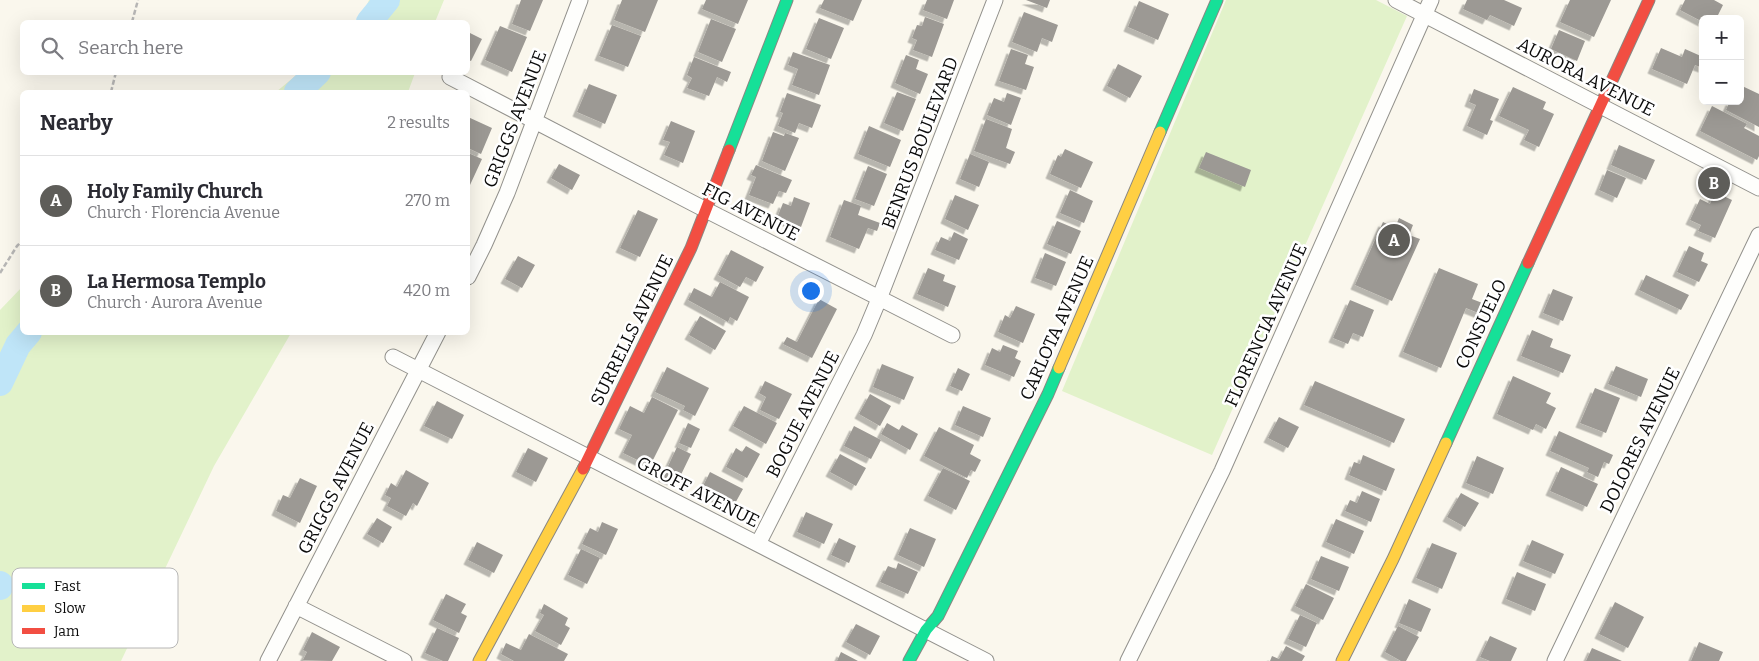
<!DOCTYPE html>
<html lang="en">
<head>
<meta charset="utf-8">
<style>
  :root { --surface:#fff; --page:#f2f2f3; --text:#2b2b33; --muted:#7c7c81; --line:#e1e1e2; --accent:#5e5d59 }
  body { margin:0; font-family:Bitter,serif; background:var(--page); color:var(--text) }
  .controls { position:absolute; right:15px; top:15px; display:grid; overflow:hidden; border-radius:8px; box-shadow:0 5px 20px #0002 }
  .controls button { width:45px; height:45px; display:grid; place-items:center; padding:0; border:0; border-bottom:1px solid var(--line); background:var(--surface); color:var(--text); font:25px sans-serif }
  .you { position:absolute; left:810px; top:290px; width:18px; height:18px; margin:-12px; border:4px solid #fff; border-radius:50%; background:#1a73e8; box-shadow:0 0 0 8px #1a73e833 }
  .badge { display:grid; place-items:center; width:32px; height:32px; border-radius:50%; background:var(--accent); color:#fff; font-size:16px; font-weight:700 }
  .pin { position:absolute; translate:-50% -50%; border:2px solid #fff; box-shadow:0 1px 5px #0006 }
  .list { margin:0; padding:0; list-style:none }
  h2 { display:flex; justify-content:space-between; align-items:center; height:65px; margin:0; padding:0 20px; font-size:21px }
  h2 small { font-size:16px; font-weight:400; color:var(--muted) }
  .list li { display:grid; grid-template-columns:32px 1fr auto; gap:15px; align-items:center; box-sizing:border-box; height:90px; padding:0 20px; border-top:1px solid var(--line) }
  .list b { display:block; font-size:19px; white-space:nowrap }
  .list p { margin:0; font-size:16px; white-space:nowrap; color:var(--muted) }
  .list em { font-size:16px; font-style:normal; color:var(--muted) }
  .icon { flex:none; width:28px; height:28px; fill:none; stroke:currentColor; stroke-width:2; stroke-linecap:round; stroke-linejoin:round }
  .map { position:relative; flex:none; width:1759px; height:661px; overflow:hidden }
  .search { position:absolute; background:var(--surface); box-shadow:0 5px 20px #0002; left:20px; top:20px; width:450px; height:55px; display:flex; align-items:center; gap:12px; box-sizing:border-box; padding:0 18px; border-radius:8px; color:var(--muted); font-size:19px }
  .panel { position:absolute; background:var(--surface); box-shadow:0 5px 20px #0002; left:20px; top:90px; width:450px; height:245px; border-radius:8px }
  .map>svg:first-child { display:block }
</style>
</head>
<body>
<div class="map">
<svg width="1759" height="661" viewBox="0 0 1759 661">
  <defs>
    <filter id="shadow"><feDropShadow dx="-4.5" dy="4.5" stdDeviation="0" flood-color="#0004"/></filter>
  </defs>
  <rect width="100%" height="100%" fill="#faf7ed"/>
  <path fill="#e2f2ca" d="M369,0H444L435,22H358L361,20Z
    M1226,0H1376L1407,16L1212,455L1062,391Z
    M300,72H415V73L408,92H276Z
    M22,287V332L291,333L214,466L121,661H0V310Z"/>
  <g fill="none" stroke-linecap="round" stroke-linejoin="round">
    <path stroke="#bfe5f8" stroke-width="26" d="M369,22L387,0
      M297,92L318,72
      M0,383L18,345L29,332
      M0,584V587"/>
  </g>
  <path fill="#9c9994" filter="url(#shadow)" d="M521,0H543L530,31L512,24Z
    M622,0H658L645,32L614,20Z
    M706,0H748L738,24L702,9Z
    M824,0H862L853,21L820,8Z
    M927,0H954L947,19L923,10Z
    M1026,0H1050L1047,8Z
    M1467,0H1504L1522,8L1514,26L1490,15L1487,20L1463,9Z
    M1570,0H1611L1594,37L1560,22Z
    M1685,0H1714L1723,5L1716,19H1703V22L1680,10Z
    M1139,1L1169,14L1158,40L1128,27Z
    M1024,12L1058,25L1052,42L1042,38L1037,52L1012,42Z
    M925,17L944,24L932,57L913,50L917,40L912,38L917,25L922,26Z
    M819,18L844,28L831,59L806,49Z
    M711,19L736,29L722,62L698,52Z
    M612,25L641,36L628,67L599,56Z
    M500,26L527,37L512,72L485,60Z
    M1559,30L1585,41L1577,61L1551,49Z
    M468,32L482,39L471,61L468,60Z
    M1661,48L1682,57L1685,49L1703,57V68L1695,65L1687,84L1652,69Z
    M1011,49L1028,55L1025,64L1034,67L1026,90L999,81Z
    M793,52L830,65L819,95L792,85L798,69L788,65Z
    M906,55L919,60L916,69L928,74L920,94L895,83Z
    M694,57L731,72L727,82L717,77L709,96L687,88L692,78L687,75Z
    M1118,64L1142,76L1130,98L1107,86Z
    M589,84L617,95L605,124L577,112Z
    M1740,85L1759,94V127L1726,110L1730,101H1740Z
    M1513,87L1546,102L1543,109L1554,114L1539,147L1524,140L1529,130L1499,116Z
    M1474,89L1499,99L1490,120L1493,121L1487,135L1467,126L1476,105L1469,102Z
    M897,92L916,99L903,131L884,123Z
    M787,93L821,105L812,128L799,123L795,133L778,126L783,113L780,112Z
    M1007,93L1021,98L1011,125L987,115L994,98L1004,102Z
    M1712,106L1747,124L1744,128L1759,136V156L1757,160L1700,131Z
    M468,117L492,128L481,154L468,148Z
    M986,119L1012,129L1006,148L1015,152L1010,164L974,151Z
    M671,121L695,131L683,163L664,155L670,142L663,140Z
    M869,126L901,140L890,167L858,154Z
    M773,132L784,136L785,133L799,138L785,171L762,161Z
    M1619,145L1655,160L1646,180L1611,165Z
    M1065,149L1093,162L1081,188L1050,174L1058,155L1061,157Z
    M1206,152L1251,170L1245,187L1199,168Z
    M468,153L482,159L470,185L468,184Z
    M970,154L989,162L979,187L960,179Z
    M559,164L580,175L572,190L551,178Z
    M756,165L792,180L786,193L779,191L773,204L749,195L756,177L751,175Z
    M868,166L887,174L874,206L855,199Z
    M1607,170L1626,178L1617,198L1599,190Z
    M1070,190L1093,201L1084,223L1060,213Z
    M1715,192L1732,200L1715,238L1698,231L1701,225L1690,220L1700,199L1710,204Z
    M955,195L979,205L968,230L945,219Z
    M794,197L810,203L801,227L777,218L783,203L791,206Z
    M844,200L861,206L858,215L880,223L877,231L868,228L859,249L830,237Z
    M638,210L658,219L640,257L620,248Z
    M1399,218L1413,225L1409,235L1420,239L1392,301L1355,285L1383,222L1395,228Z
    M1057,221L1081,231L1071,254L1047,244Z
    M954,232L968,239L959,260L935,250L941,237L950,241Z
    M1689,246L1704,253L1701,261L1708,264L1699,282L1677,272Z
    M731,250L764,267L756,282L746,277L740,287L718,275Z
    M1045,253L1066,262L1056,286L1035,278Z
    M518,256L535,265L522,288L505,279Z
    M928,268L945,275L943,281L956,286L948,307L917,294Z
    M1439,268L1478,284L1472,299L1485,304L1481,314L1466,308L1441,368L1403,352Z
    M1646,275L1689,295L1681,310L1639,290Z
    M720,282L749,297L737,321L730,317L728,322L688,300L694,288L712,297Z
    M1553,289L1573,297L1563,321L1543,313Z
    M819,299L837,309L812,358L783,344L787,337L797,342Z
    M1350,300L1374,310L1363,337L1353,333L1348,344L1333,338Z
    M1016,306L1035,314L1023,343L998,332L1005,315L1010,318Z
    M700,316L726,331L715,350L689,335Z
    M1532,330L1553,339L1550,347L1571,355L1563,373L1521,356Z
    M1003,345L1018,351L1015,358L1021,361L1014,377L985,365L992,348L1000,352Z
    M882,364L914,377L904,400L873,387Z
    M1616,366L1648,379L1641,397L1608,384Z
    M667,367L709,388L695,416L683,410L685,406L655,392Z
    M958,368L970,374L962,391L950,386Z
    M1513,376L1551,393L1546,403L1556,408L1546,429L1536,424L1533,430L1497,414Z
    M765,381L792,394L779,419L760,410L766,397L759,393Z
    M1315,381L1405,419L1394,443L1304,405Z
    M1595,388L1620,398L1606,433L1580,423Z
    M870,394L891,406L880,426L859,414Z
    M652,397L678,410L650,466L623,453L632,435L619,429L630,406L644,413Z
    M437,401L464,415L452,439L424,426Z
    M744,406L777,423L766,444L733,426Z
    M963,406L991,418L983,437L955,425Z
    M1279,417L1299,427L1288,448L1268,438Z
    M688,423L700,429L691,448L679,443Z
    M887,423L899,430L902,425L918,434L910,450L881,434Z
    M854,426L881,440L871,459L844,446Z
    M939,427L974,445L970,454L981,460L975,472L971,470L967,478L924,456Z
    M1559,431L1613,455L1609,464L1604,462L1598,477L1587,472L1589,468L1550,451Z
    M746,446L760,454L747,478L726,467L736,448L742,452Z
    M677,447L691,454L677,483L663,477Z
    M528,448L548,458L536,482L516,472Z
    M840,454L866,468L856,486L830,472Z
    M1363,455L1395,469L1386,491L1349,475L1354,462L1360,464Z
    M1477,456L1504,468L1493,494L1466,483Z
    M1561,467L1598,484L1587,507L1550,491Z
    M943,468L970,481L956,510L928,496Z
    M406,470L429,483L417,506L413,503L406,516L387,506L391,498L385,495L391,483L397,487Z
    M710,472L743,489L733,507L701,490Z
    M300,478L317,486L300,523L276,511L283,495L290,498Z
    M1362,491L1380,499L1371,522L1345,511L1350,500L1357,503Z
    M1461,493L1479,503L1465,527L1447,517Z
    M806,512L833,524L824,544L797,532Z
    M377,518L392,527L383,543L367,534Z
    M1336,519L1364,531L1354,554L1326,542Z
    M602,522L618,529L606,555L582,544L590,528L598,532Z
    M910,528L936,539L924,567L898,555Z
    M839,538L856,546L849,563L831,555Z
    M1532,540L1564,554L1555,574L1523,561Z
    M477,542L503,555L494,573L468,560Z
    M1432,543L1457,553L1442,589L1416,578Z
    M581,549L600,558L587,584L568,575Z
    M1321,556L1349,567L1339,591L1311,579Z
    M898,563L918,572L908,594L880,582L888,566L896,569Z
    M1517,572L1546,584L1535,611L1506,599Z
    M1306,584L1334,598L1323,620L1295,606Z
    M446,594L466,604L461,613L467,616L459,633L433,620Z
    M1409,599L1431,609L1421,632L1399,623Z
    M1615,602L1644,617L1628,648L1599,634Z
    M544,604L568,618L565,625L570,628L561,645L535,631L544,615L540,613Z
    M1300,615L1317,623L1306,647L1288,639Z
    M856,624L880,636L870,655L846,642Z
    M1398,626L1419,637L1406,661H1401L1385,652Z
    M437,628L459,638L448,661H443L425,653Z
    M312,632L340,647L332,661L303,660L307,652L303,650Z
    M529,634L568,654L564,661H514L501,654L506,643L521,650Z
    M1490,636L1517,648L1511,661H1490L1480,657Z
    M1699,642L1723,652L1719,661H1691Z
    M1286,646L1305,656L1302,661H1270L1272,656L1279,659Z
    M1592,648L1622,661H1586Z
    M841,652L858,661H837Z"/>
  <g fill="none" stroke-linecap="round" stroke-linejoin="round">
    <defs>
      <path id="street" d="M1396,0L1759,188
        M450,77L706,210L952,335
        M468,277L484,245L507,193L580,0
        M393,357L986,661
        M758,544L864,335L879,299L995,0
        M296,606L404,661
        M268,661L438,332
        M1128,661L1222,471L1431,0
        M1555,661L1759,235"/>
      <path id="fast" d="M1160,132L1217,0
        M729,150L787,0
        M1446,443L1528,263
        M909,661L926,630L938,616L1048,394L1059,368"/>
      <path id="slow" d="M1059,368L1160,132
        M479,661L583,469
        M1342,661L1393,559L1446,443"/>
      <path id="jam" d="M1528,263L1649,0
        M583,469L691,248L729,150"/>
    </defs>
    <use href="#street" stroke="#92918c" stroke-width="17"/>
    <use href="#fast" stroke="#898783" stroke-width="13"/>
    <use href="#slow" stroke="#898783" stroke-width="13"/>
    <use href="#jam" stroke="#898783" stroke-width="13"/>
    <path stroke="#b7b6b5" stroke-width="2.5" stroke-dasharray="5 2.5" stroke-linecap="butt" d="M132,22L138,0
      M111,92L116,72
      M0,273L17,246L22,241"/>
    <use href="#street" stroke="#fefefc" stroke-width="15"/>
    <use href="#fast" stroke="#16e098" stroke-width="11"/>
    <use href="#slow" stroke="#ffcf43" stroke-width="11"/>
    <use href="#jam" stroke="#f24e42" stroke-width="11"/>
  </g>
  <g text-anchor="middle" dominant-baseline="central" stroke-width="5" stroke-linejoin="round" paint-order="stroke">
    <g font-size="18" fill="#0a0a0a" stroke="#fff">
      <text transform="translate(1586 77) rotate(27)">AURORA AVENUE</text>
      <text transform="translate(515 119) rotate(-69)">GRIGGS AVENUE</text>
      <text transform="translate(920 143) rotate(-69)">BENRUS BOULEVARD</text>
      <text transform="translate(751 212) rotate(27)">FIG AVENUE</text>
      <text transform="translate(1481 324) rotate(-65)">CONSUELO</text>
      <text transform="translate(1266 325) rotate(-66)">FLORENCIA AVENUE</text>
      <text transform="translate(1057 328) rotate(-66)">CARLOTA AVENUE</text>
      <text transform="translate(632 330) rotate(-64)">SURRELLS AVENUE</text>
      <text transform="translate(803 414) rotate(-63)">BOGUE AVENUE</text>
      <text transform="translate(1640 440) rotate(-64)">DOLORES AVENUE</text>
      <text transform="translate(336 488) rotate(-63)">GRIGGS AVENUE</text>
      <text transform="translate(698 492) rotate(27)">GROFF AVENUE</text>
    </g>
  </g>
  <rect x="12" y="568" width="166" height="80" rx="8" fill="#fff" stroke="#b6b6b6" stroke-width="1"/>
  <rect x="22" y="583" width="23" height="6" fill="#16e098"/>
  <rect x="22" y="605" width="23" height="7" fill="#ffcf43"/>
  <rect x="22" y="628" width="23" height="6" fill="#f24e42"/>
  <g font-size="14" fill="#0a0a0a">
    <text x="54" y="591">Fast</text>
    <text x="54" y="613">Slow</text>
    <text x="54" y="636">Jam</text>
  </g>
</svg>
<div class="controls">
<button>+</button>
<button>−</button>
</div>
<div class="you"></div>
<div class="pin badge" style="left:1394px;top:240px">A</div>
<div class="pin badge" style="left:1714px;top:183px">B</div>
<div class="search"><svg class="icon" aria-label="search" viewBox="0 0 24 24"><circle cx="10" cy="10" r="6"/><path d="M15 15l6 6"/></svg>Search here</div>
<section class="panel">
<h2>Nearby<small>2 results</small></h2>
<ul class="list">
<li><span class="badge">A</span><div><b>Holy Family Church</b><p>Church · Florencia Avenue</p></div><em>270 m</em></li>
<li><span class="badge">B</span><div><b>La Hermosa Templo</b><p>Church · Aurora Avenue</p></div><em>420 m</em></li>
</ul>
</section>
</div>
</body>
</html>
